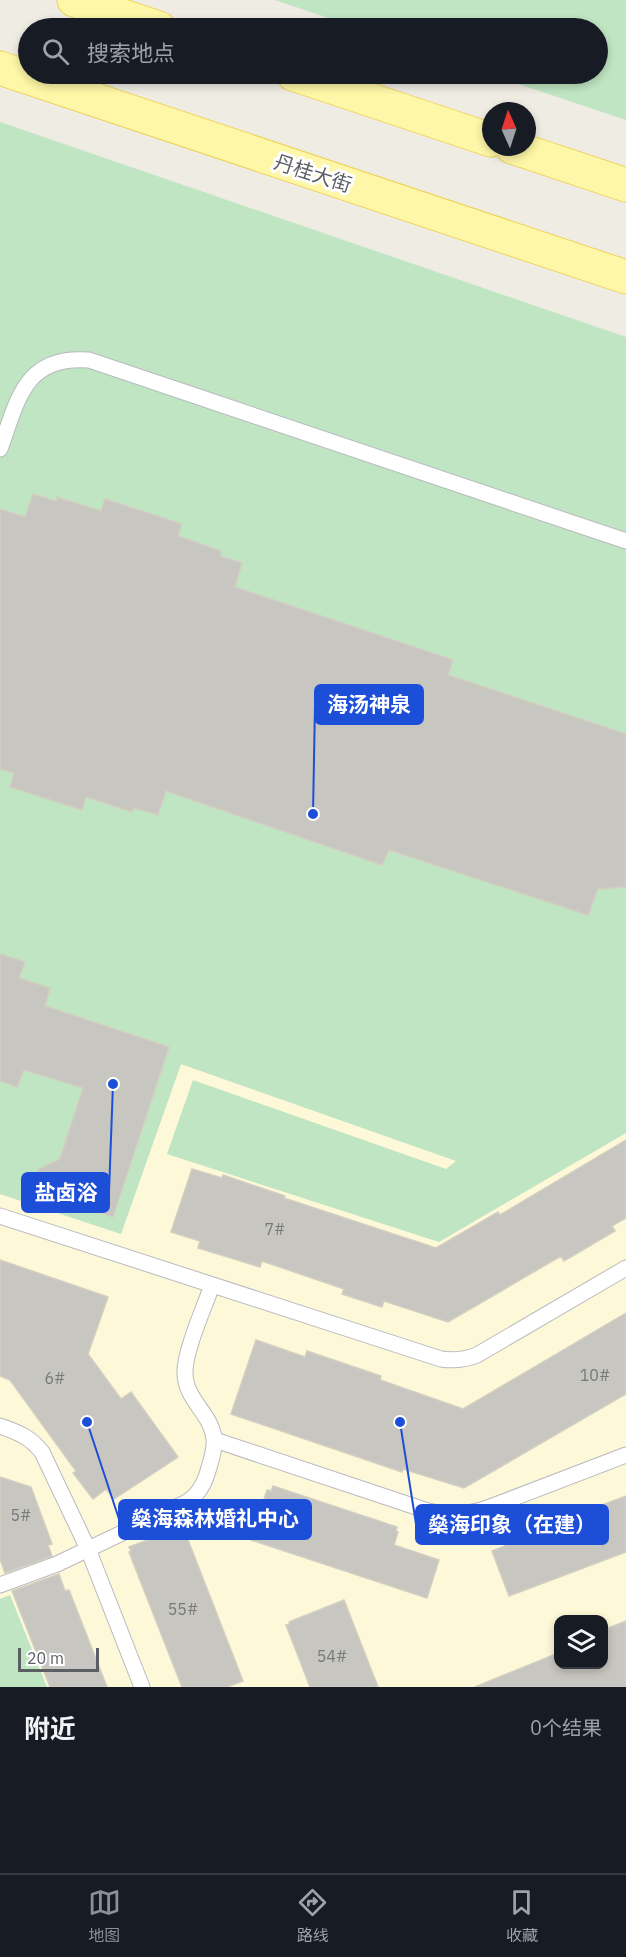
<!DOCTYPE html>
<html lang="zh">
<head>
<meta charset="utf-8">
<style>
  :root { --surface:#171b24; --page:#20242c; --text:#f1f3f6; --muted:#9ea1a6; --line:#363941; --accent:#8c9099 }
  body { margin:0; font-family:"IBM Plex Sans","Noto Sans SC",sans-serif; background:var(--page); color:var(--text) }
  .controls { position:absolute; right:18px; bottom:18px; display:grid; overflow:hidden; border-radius:12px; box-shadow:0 3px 9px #0003 }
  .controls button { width:54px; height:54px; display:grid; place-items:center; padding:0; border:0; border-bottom:2px solid var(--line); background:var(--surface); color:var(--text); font:30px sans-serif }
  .compass { position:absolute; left:482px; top:102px; width:54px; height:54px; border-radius:50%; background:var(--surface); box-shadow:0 3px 9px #0003; rotate:357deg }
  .scale { position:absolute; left:18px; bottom:15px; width:81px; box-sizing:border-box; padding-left:6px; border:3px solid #5b5e63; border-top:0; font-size:16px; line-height:21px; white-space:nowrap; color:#5b5e63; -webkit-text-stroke:4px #fff; paint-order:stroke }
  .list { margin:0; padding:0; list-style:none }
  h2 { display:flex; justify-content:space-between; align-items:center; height:78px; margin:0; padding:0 24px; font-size:26px }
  h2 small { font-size:20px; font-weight:400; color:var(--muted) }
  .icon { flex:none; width:33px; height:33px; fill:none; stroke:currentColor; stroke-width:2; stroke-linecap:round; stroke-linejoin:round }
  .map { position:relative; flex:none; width:626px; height:1687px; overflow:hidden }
  .search { position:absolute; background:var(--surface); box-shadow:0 3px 9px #0003; left:18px; right:18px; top:18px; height:66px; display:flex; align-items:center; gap:15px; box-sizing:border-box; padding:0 21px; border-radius:33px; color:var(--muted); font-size:22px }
  .sheet { height:186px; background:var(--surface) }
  nav { display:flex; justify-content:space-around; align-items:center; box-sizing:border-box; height:84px; border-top:2px solid var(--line); background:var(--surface); font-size:16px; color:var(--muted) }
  nav a { display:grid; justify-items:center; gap:3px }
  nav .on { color:var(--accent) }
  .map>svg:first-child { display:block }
</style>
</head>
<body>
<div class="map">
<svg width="626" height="1687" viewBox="0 0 626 1687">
  <rect width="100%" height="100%" fill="#eeece3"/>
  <path fill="#fdf8d8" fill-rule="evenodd" d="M626,1063V1687H0V1194L121,1234L181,1064L457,1161ZM558,1620H604V1664H558Z"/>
  <path fill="#bfe5c2" d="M275,0H626V120L489,74H598V28H358Z
    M0,122L626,337V1133L439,1242L167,1154L193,1080L446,1169L456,1161L181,1064L121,1234L0,1194Z
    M10,1595L47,1687H0V1599Z"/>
  <path fill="#c8c6c0" stroke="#d2cec1" stroke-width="1.5" d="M33,494L56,501L57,497L101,511L105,499L182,524L178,536L221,551L220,556L242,563L235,587L453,660L448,675L626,734V887L598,889L588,915L389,850L382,865L166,791L158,815L133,808L132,812L86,797L82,810L10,787L14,773L0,769V509L25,517Z
    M0,954L25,962L19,978L50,988L45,1006L169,1047L113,1217L76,1204L60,1209L42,1204L34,1188L39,1169L60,1159L83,1088L24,1070L17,1087L0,1081Z
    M626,1140V1218L612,1226L615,1231L564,1261L561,1256L448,1322L384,1301L382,1307L342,1294L344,1289L262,1261L260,1267L198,1248L200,1241L171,1232L192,1169L222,1178L223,1175L285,1196L284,1198L436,1248L498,1212L500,1215Z
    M0,1260L108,1297L88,1354L121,1399L131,1392L178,1457L114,1499L106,1489L93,1499L73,1473L76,1471L10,1380L0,1376Z
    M626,1313V1394L464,1488L403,1469L402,1472L231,1414L256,1340L305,1357L307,1351L381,1376L380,1380L463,1409Z
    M0,1477L31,1487L52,1544L48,1545L52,1556L5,1573L0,1559Z
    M273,1486L397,1527L396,1531L398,1532L394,1545L439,1560L427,1598L251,1540L267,1490L271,1491Z
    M626,1496V1552L509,1596L492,1551L505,1546L503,1542Z
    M183,1527L243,1681L227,1687H182L129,1552L131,1551L129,1547Z
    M59,1574L65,1591L69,1590L107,1687H50L12,1591Z
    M344,1600L378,1687H310L286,1625L290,1624L289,1622Z
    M626,1621V1687H475L558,1653V1665H603V1630Z"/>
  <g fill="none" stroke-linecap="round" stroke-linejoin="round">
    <defs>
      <path id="service" d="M0,449C18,400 24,355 89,360L626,541
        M0,1216L441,1359C455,1361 465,1360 477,1355L626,1268
        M0,1426C18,1432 30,1437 42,1452L88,1549L142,1687
        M215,1440L428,1511C449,1516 465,1515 485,1509L626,1455
        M0,1585L57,1564L185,1503C198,1496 204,1485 208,1471C211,1461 215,1450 214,1439C212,1414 185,1400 185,1373C184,1352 205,1306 212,1285"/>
      <path id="primary" d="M74,0L159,28
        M0,68L626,277
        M293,74L491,140
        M512,147L626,185"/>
    </defs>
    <use href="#service" stroke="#b8babf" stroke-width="17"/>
    <use href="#primary" stroke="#f0d259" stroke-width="35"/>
    <use href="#service" stroke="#fff" stroke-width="15"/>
    <use href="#primary" stroke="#fef7a7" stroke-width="33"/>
  </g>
  <g text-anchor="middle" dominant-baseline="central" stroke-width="6" stroke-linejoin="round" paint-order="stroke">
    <g font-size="16" fill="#76787a">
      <text x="275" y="1229">7#</text>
      <text x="595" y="1375">10#</text>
      <text x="55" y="1378">6#</text>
      <text x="21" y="1515">5#</text>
      <text x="183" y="1609">55#</text>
      <text x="332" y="1656">54#</text>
    </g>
    <g font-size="20" fill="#5b5e63" stroke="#fff">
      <text transform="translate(313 173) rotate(18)">丹桂大街</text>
    </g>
  </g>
  <path fill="none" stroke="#1d4ed8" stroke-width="2" d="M313 814L315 705M113 1084L109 1192M87 1422L119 1519M400 1422L416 1524"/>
  <g fill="#1d4ed8" stroke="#fff" stroke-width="2">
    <circle cx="313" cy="814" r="6"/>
    <circle cx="113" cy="1084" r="6"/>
    <circle cx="87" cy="1422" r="6"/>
    <circle cx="400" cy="1422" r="6"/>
  </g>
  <g fill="#1d4ed8" stroke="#1d4ed8" stroke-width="2">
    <rect x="315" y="685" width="108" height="39" rx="6"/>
    <rect x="22" y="1173" width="87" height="39" rx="6"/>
    <rect x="119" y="1500" width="192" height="39" rx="6"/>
    <rect x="416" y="1505" width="192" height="39" rx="6"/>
  </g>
  <g font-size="21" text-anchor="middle" font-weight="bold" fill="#fff">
    <text x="369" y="712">海汤神泉</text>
    <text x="66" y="1200">盐卤浴</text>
    <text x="215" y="1526">燊海森林婚礼中心</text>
    <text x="512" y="1532">燊海印象（在建）</text>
  </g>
</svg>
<div class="controls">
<button><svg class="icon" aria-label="layers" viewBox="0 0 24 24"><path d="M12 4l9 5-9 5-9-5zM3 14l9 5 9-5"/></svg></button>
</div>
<svg class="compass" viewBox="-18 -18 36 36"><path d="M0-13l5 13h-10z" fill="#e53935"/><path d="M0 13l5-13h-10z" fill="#9ea1a6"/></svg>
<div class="scale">20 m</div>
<div class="search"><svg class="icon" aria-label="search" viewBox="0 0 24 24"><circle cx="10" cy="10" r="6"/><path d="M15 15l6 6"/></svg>搜索地点</div>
</div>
<section class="sheet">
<h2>附近<small>0个结果</small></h2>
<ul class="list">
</ul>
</section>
<nav>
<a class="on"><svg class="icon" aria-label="map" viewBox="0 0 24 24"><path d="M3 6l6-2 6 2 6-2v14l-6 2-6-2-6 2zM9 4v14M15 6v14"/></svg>地图</a>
<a><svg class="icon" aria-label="directions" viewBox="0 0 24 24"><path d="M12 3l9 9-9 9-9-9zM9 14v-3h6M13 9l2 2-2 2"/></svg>路线</a>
<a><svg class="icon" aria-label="saved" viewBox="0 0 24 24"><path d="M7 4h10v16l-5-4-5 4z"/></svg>收藏</a>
</nav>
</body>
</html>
